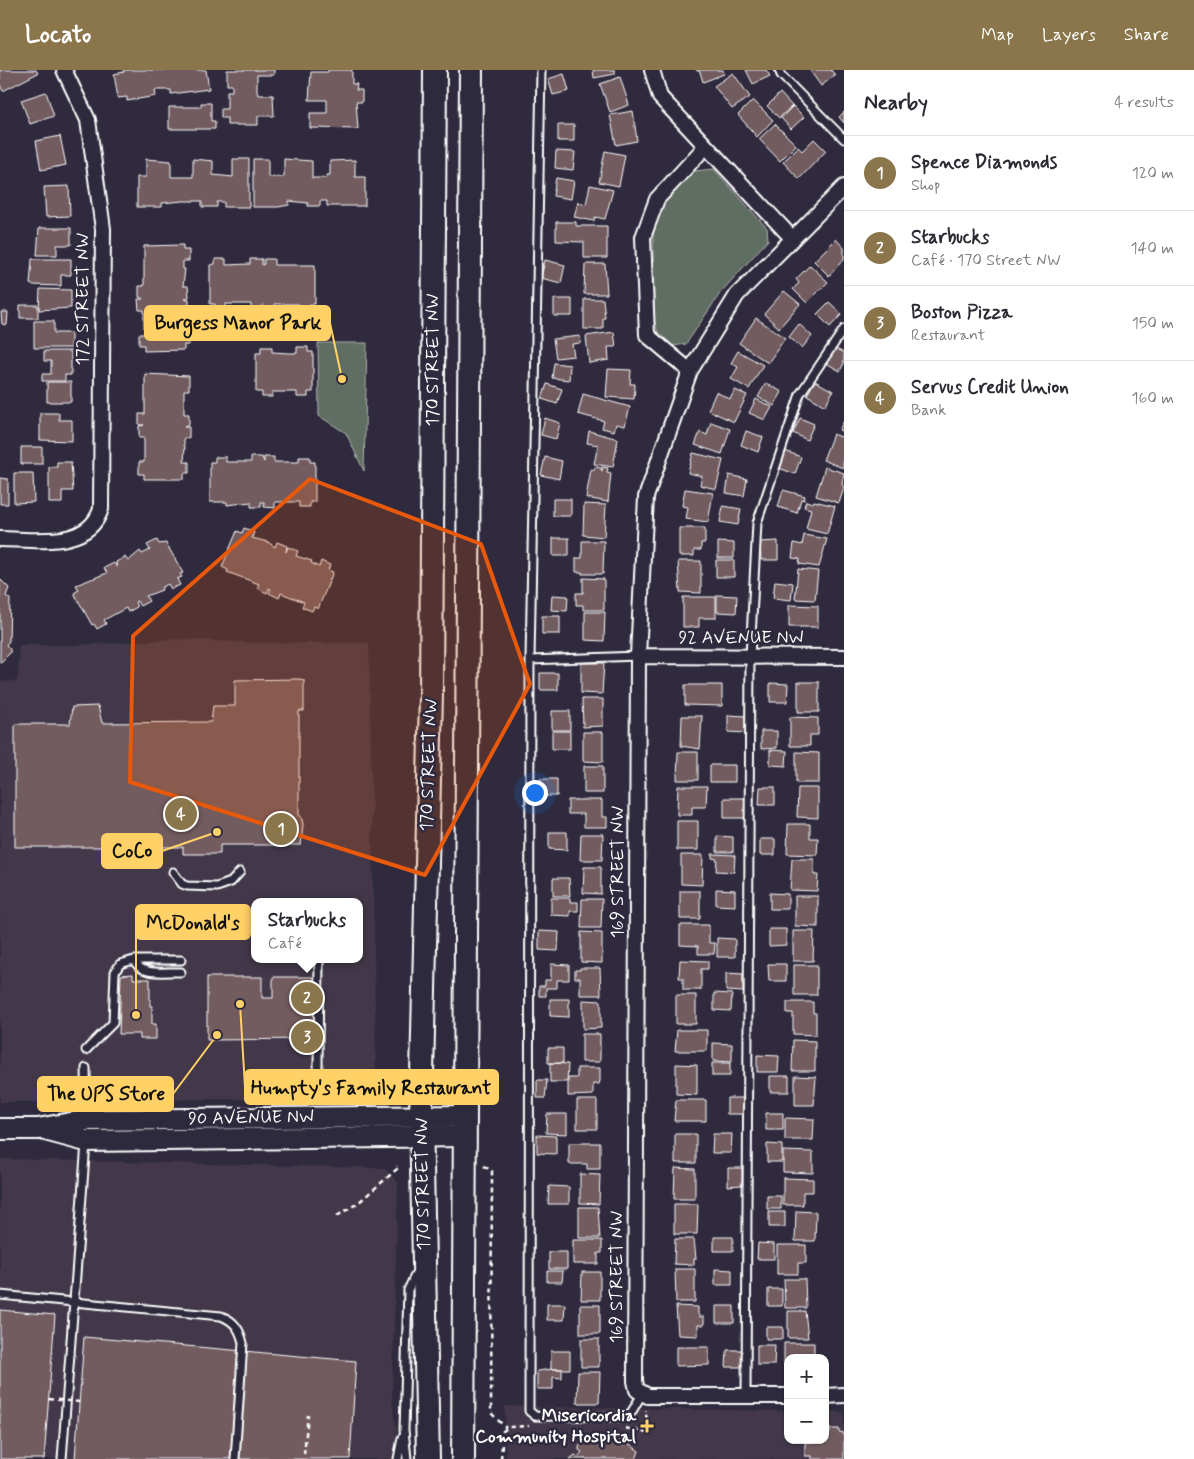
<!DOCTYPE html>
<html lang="en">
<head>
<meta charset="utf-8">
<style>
  :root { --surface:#fff; --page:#f2f2f3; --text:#2b2b33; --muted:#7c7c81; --line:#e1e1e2; --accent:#8a764a }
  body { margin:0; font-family:Mynerve,sans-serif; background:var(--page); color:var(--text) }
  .controls { position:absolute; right:15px; bottom:15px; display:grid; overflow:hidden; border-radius:10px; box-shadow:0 1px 4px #0004 }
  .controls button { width:45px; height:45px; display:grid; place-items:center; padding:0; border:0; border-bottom:1px solid var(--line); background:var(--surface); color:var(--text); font:25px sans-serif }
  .you { position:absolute; left:534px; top:722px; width:18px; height:18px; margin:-12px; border:4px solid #fff; border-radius:50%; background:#1a73e8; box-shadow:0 0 0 8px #1a73e833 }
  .badge { display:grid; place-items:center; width:32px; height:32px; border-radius:50%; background:var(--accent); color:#fff; font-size:16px; font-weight:700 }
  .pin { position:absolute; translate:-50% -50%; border:2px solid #fff; box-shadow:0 1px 5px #0006 }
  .popup { position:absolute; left:251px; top:828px; width:112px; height:65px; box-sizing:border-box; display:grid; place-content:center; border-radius:10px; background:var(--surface); filter:drop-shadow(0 1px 4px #0005); font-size:16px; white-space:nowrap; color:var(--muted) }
  .popup b { font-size:19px; color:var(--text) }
  .popup::after { content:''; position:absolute; left:50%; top:100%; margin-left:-10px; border:10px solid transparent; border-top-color:var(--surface) }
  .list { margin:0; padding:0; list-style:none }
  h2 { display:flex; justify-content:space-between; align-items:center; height:65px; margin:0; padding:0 20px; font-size:21px }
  h2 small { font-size:16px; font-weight:400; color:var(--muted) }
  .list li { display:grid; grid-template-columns:32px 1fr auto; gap:15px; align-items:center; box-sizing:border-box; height:75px; padding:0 20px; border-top:1px solid var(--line) }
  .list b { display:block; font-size:19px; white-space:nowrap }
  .list p { margin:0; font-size:16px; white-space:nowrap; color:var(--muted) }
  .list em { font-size:16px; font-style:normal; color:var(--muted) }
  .map { position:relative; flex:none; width:844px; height:1389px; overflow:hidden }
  header { display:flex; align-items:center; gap:30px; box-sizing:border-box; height:70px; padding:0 25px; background:var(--accent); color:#fff }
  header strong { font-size:24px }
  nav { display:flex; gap:28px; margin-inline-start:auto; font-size:18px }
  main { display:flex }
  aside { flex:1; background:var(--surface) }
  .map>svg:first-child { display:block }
</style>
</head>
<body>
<header>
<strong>Locato</strong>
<nav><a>Map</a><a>Layers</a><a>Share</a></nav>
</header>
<main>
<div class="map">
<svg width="844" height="1389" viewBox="0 0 844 1389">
  <rect width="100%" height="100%" fill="#2f2a3d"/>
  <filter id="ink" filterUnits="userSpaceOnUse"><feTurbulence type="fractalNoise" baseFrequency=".02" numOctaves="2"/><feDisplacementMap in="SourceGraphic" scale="10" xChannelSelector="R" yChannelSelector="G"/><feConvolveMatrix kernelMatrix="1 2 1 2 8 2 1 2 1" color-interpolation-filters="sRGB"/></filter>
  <g filter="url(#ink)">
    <path fill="#433948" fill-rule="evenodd" d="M182,569L251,573H369L376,1004L358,1028L128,1030L116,1026L75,1025L66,1032H0V612L18,611L19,575H78ZM254,832H360V889H254Z
      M0,1089L384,1098L398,1112L392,1331L401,1389H0Z
      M505,1336L788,1341V1370H825V1341L844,1342V1389H506Z"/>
    <path fill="#606d62" stroke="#b0b6b0" d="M714,99L767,158L768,170L721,222L686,274L673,276L660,268L654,251L653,161L662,134L694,101Z
      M318,273H367L364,401L346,363L319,346Z"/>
    <path fill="#725c61" stroke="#fff" d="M0,0H36L38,3L3,21L0,15Z
      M123,0H206L209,19L171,24V20H155L156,26L127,31V27L118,28L114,4L124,2Z
      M227,0H274V5H257V21L258,25H273L274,46H258V55H227V48H221V39H227V21H232V15H227Z
      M328,0H352V14H357L356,20H362V32H356L358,59L310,58V43H327V30H309L311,2H328Z
      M593,0H615V4L594,8Z
      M696,0H723L724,4L703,12L700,2Z
      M746,0H766L770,6L753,14Z
      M814,0H831L835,5L821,16L811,2Z
      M733,3L750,27L732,39L714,16Z
      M564,4L569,21L553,25L548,9Z
      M620,7L629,35L610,42L600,14Z
      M46,22L54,46L30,54L21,30Z
      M780,23L792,36L779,48L767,36Z
      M753,30L773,50L757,67L738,45Z
      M201,33H211V51H215V59H169V37H201Z
      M793,36L804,47L791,59L781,48Z
      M633,41L637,71L616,75L610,45Z
      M844,42V53L839,47Z
      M775,54L796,75L780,91L759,69Z
      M558,55H574V71H558Z
      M60,66L66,95L41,100L36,71Z
      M814,69L826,81L799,109L783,92L798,77L802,81Z
      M556,81L575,82L573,100L555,98Z
      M605,81L625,85L619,116L599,112Z
      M146,89L171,91V107H193V89L213,91V105L233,107V89H249V137H224V132H217V137H202V131H183L162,133V137H137V107H146Z
      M253,89H268V107H284V89L312,91V108H327V105H330V91L355,90V107H365V136H327V131H320V136H308V133L289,131V135L278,137H253Z
      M556,108L574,111L571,129L553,126Z
      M590,115L613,120L605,149L595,147L594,151L574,147L578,132L586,134Z
      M69,116L70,146L46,147L44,117Z
      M556,152H576V156H607V188H584V172L556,171Z
      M39,158H71V175H57V185H37Z
      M836,169L844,178V189L829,206L814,191Z
      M183,175V180H189V191H183V199H185L183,216H188L189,227L184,229H189V240H183V264H189V275H184V280L144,281V275H139V264H144V240H139L138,229H144L139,227V216H144V176Z
      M32,189H71V205H61V216L32,215L30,214Z
      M215,189H226V195L250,194V189H262V195L264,194V189H274V195H315V234H310V239H299V234H274V239H263V234L261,239H251V234H226V239H215V234H210V195L215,194Z
      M545,190L565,195L561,213L541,208Z
      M585,194H605L607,224H584Z
      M810,195L828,212L807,233L793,219L799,213L796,209Z
      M40,219L71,220V238L39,240Z
      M784,221L800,234L779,258L764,244Z
      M554,229H572V246H554Z
      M584,229H603L605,248H603V259H584Z
      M829,232L842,244L830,257L817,244Z
      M20,235H38V248H20Z
      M1,242H8L7,255L2,254Z
      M756,248L785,268L768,293L739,273Z
      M34,251H54V263H71V278H34Z
      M799,254L812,266L802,278L789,267Z
      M614,262L616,277H608L609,290L589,293L586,266Z
      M580,266L581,273L572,274L574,286L556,288L553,269Z
      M261,277H272V282L289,283H297V277H308V282H313V322H308V327H297V322H272V327H262V322H256V283H261Z
      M834,278L844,283V293L840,301L826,293Z
      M44,281H71V305H65V311H42V304H51V291H44Z
      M738,281L763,295L749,319L731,309L738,297L731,293Z
      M554,293L570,295L569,310L552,308Z
      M608,299L631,300L630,314H635L634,329L606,327Z
      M145,304L189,306V320H184V344H189V355L184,357H189V368H184V376H185L184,392H189V403H184V409H144V404H139V392H144V368H139V356L144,355H139V344H145Z
      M815,311L833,321L825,336L807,325Z
      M47,312H71V332H47Z
      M766,313L782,322L774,336L758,327Z
      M547,314L562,319L557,334L542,329Z
      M735,320L747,325L734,352L708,340L716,322L730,329Z
      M583,324L630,337L625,356L616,354L614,361L602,358L604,351L578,344Z
      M756,329L772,337L765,350L749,343Z
      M40,343H59V350H72V371L40,370Z
      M545,348L560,353L556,369L541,365Z
      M800,348L814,354L807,370L793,363Z
      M844,351V362L839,360Z
      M711,352L730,359L722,384L695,375L700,362L707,365Z
      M589,361L618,369L613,397L594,394L598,375L587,373Z
      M746,361L763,367L758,382L741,375Z
      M833,364L844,368L843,398L823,390Z
      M21,377H42V394H21Z
      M785,381L801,387L795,404L779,398Z
      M693,383L723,390L716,419L700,415L702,406L688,403Z
      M215,387H226V392H251V387H262L264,392V387H274V392H299V387H310V392H315V432H310V437H299V432H275V438L264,437V432H261V437H251V432L227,435V432H210V392H215Z
      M545,387L562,391L559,409L541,405Z
      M57,392H71L73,421H62V433H49V397H57Z
      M595,397L601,398L602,401V397L608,398L607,402L611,403L608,432L586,428L591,399L594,400Z
      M825,397L844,403L842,414L844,418L839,433L816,426Z
      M14,403H33L34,432L14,433Z
      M729,405L747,409L744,426L726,423Z
      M0,408L8,409V434H0Z
      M685,419L713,423L708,452L686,449L688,437L682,436Z
      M783,420L805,426L804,430L801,429L797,443L778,437Z
      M553,429H571V446H553Z
      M806,431L813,433L814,431L835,436L827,464L806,459L811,439L804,437Z
      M584,434L606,435L604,467L583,465Z
      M723,436L741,439L738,455L720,452Z
      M244,458L254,462L252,468L268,472L275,477L277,472L287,476L286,482L288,477L298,481L296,486L312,491L311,493L319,497L321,491L330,495L328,500L333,502L318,539L314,537L312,541L302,537L304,532L281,523L279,528L269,523L271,519L269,518L267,523L257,518L259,514L227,502L228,500L222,497L237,461L242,463Z
      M679,458H705V473H701V480H694V486H679Z
      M804,465L827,469L819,497L799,494L800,489L792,488L794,473L802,475Z
      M553,468H569V486H553Z
      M157,470L159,474L166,473L183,503L180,504L182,507L177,509L180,515L171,519L168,514L161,518L162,520L146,526L149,531L140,536L137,531L135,532L137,537L128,542L126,538L104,550L106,554L97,559L94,554L92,555L74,523L79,520L76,515L107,503L104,498L114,493L117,497L116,492L125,487L128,491L140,481L142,484L150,480L147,475Z
      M582,471H604L603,504H582V502H576V488H582Z
      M778,471V490H761L760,472Z
      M718,472L734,473V488H718Z
      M716,490H734V507H716Z
      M678,491H701V523L680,522Z
      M798,499L818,501L815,530L795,529Z
      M583,508L604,509V540H583V535H576V523H583Z
      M0,509L9,518L6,526L10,529L9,571L6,575L10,579V583L0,593Z
      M775,511L793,513L791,530L773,528Z
      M552,525L568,526L567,541L551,540Z
      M717,525L737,526L736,543L717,542Z
      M683,527H716V548H699V557H683Z
      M789,535L818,536V557H789Z
      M585,542H605L604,571L585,570Z
      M542,546H560V564H542Z
      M581,593H604L602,624L581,623Z
      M540,603H558V620H540Z
      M299,609L304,610V641H299V746H301L303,754L301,775H220V784H183V777H15V654H70L72,637L98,636L102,653L211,652L213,636H235V610Z
      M798,612H819V642H798Z
      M770,613L788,614L787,632H770Z
      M685,615H722V636L685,635Z
      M582,629H603V656L583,657Z
      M552,641H570V660H552Z
      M728,645L746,646V663L728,662Z
      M682,646H702L700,679L681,676Z
      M790,647L818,648V665H810V676H790Z
      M552,661H570V679H552Z
      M761,661H777V678L761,679Z
      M583,662H603V692L583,691Z
      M770,680L787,681L786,696L770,695Z
      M678,682H698V710H677Z
      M796,682L819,683V713H796Z
      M710,695H735V712H710Z
      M584,696H603V723H584Z
      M540,709H557V726H540Z
      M678,716H707L706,737H692V745H677Z
      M760,717H775V735H759Z
      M798,718H818V748L797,747Z
      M724,728H746V748H724Z
      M568,730H602V747H607V757H584V744H568Z
      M677,751H698V780H677Z
      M788,754H810V768H818L817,785L787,784Z
      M549,762H567V780L549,779Z
      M581,764H603L602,790H580Z
      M717,766L733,767V782H717Z
      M760,769H775V785H760Z
      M712,784L735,785L734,802L716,801L717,789L712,788Z
      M681,785H703L702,815L681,814Z
      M792,789H814V805H818L817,821L790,820Z
      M584,797H601V824L583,823Z
      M553,808H569L570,826H553Z
      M716,819L735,820V836L716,835Z
      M680,821H700V849H680Z
      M770,823L788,824V839H770Z
      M795,826H818V857L795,856Z
      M551,828H570V832H578V841H570V846L551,845Z
      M582,829H602L601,858H581Z
      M680,855H709V873H715L714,884H698V876L680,875Z
      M769,859H786V875L769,876Z
      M539,861L559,862L558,881L539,880Z
      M793,861H814L813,891H793Z
      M581,862L602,863V893L581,892Z
      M717,868L735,869V887H717Z
      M680,890L708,891V899H701V920H683V908H679Z
      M551,894L569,895V910H557V918H546V926H539V916H545V910H551Z
      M768,894H786V911H769Z
      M794,895H817V925H794Z
      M580,898H600L601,925H580V908H575V900H580Z
      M726,903L743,904V922L726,921Z
      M133,904V909H150V936H152V954H156V969H140V964H119L121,905Z
      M207,907H262V928H273V907H314L315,969L207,970Z
      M714,923L732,924L731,941L714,940Z
      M676,925H696V954H676Z
      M550,929H569V947L550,946Z
      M583,930L601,931V958L583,959Z
      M787,932H813V943H816V965L793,964V943H787Z
      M677,960H707V981H675Z
      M582,964H600V992H582Z
      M793,970L815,971V1001H792Z
      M713,973L732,974V992L713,991Z
      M548,978H563V993H548Z
      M757,985L779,986L778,1002H757Z
      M550,993L568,994L567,1012H550Z
      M712,993H730V1006H712Z
      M676,994L697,995V1025L676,1024Z
      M577,998H600V1011L599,1014H593V1025L568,1026V1008H577Z
      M770,1006H789V1022H770Z
      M795,1006L816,1007L814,1035H795Z
      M537,1010H547L545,1028H537Z
      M727,1028H743V1044H727Z
      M577,1030H597V1059H577Z
      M676,1030H706V1051H674Z
      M766,1043H783V1060H766Z
      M547,1044H567V1064L546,1063Z
      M785,1048L814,1049L813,1070H785Z
      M675,1064H696V1093H675Z
      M713,1064H732L731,1083H712Z
      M537,1065L556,1066V1084L537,1083Z
      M569,1073H600V1099H587V1094H569Z
      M767,1074L782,1075V1092H767Z
      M783,1081L813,1082V1103L783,1102Z
      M675,1098L695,1099V1129H674Z
      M728,1098H742V1115L728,1116Z
      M580,1104L600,1105L599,1134L580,1133Z
      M783,1108L813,1109V1122H803V1135H783Z
      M549,1116L569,1117V1134H548Z
      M767,1126H781V1139H767Z
      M674,1134H698L697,1164H674Z
      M579,1137H598L600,1168H579Z
      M796,1141L816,1142L815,1171H795Z
      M769,1142H785V1157H769Z
      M714,1167H733V1181H714Z
      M675,1169H694L696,1189H694V1195L674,1194Z
      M573,1170H602V1183H598V1194H573Z
      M758,1173L774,1174V1189H757Z
      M777,1175H806V1193H798V1204H777Z
      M549,1182H567V1199H549Z
      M675,1199H695V1232H676Z
      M715,1199L732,1200V1215H715Z
      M547,1201H563L562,1212H547Z
      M582,1202H600V1230H581Z
      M784,1209H805L806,1238H785Z
      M768,1219H782V1236H768Z
      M547,1234H565L564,1250H547Z
      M580,1235H600V1264H580Z
      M676,1236L698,1237V1244L700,1247H704V1255H698V1266L678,1265Z
      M716,1236H734V1253H716Z
      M0,1240L55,1245L44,1389H0Z
      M788,1241H805L808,1268H788Z
      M766,1257H783V1269H766Z
      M84,1267L356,1291L350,1389H75Z
      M581,1269H599V1297H581Z
      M784,1273H814V1288H788V1295H784Z
      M757,1275H775L774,1295H757Z
      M676,1277H709V1295L676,1296Z
      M727,1280H742V1297H726Z
      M551,1281H570V1299H551Z
      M553,1299H562V1308L553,1307V1319H537V1301Z
      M578,1302H600L599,1333H577Z
      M830,1359H839V1362L844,1363V1389H812V1386H805V1373L825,1370V1363H830Z
      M612,1361L622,1368L619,1373L623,1376L625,1372L628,1373L639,1381L636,1389H570L575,1385L578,1387L582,1382L579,1380V1377L587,1366L600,1372L606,1364L609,1366Z"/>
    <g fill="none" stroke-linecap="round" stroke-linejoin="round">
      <defs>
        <path id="lane" d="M541,0L530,590L529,1341L535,1346L623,1347L631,1343L642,1324
          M779,0L781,5L844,69
          M530,590L638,586
          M173,802L182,814L187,816L217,817L231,812L240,802
          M134,890C141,907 166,901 181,902
          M86,980L113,953L115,902L120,894L134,890H181
          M86,998L87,1050
          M318,998L319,889
          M0,1225L221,1246C235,1251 240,1260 243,1273L235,1389
          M746,1327L750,587L757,453L800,324L844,259
          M62,1389L86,1073
          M398,1389L402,1368
          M407,1389L404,1360L408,1220L417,1201"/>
        <path id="street" d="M652,0L660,27L792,168
          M690,301L647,265L643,167L657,129L705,77
          M0,469C34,469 88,480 101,439L103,159L88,50L64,0
          M638,586L844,587
          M788,1326H648L637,1320L635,1311L638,586L646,427L690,301L737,225L844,117
          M825,1326L844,1325"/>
        <path id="secondary" d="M0,1059H38L87,1050L465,1046
          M45,1060L86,1071L465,1066"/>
        <path id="primary" d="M428,1389L421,1046L431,625L435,0
          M463,1389L471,0"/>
      </defs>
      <use href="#lane" stroke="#fff" stroke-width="11"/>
      <use href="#street" stroke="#fff" stroke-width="18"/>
      <use href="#secondary" stroke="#fff" stroke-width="24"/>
      <use href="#primary" stroke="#fff" stroke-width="26"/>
      <path stroke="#fff" stroke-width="2.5" stroke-dasharray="5 4" stroke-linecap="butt" d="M484,1096L492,1101L491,1343L506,1358
        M337,1146L358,1133L397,1099L395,1097L397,1096
        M625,1358L647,1363L646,1340
        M304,1384L308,1345
        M501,1389L503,1361L509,1357L529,1356"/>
      <use href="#lane" stroke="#2f2a3d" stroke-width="7"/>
      <use href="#street" stroke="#2f2a3d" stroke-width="14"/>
      <use href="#secondary" stroke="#2f2a3d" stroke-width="20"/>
      <use href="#primary" stroke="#2f2a3d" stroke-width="22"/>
      <path stroke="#fff" stroke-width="2.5" stroke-dasharray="5 4" stroke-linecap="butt" d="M48,1329L79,1332"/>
    </g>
  </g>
  <path fill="#e8590c" fill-opacity="0.2" stroke="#e8590c" stroke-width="4" stroke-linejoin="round" d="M310,409L481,474L530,614L425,805L130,712L133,566Z"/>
  <path fill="#ffd166" stroke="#2f2a3d" stroke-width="2" d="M644.5 1348.5h5v5h5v5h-5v5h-5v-5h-5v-5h5z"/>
  <g text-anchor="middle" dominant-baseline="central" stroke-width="5" stroke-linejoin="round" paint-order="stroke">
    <g font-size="18" fill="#fff" stroke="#2f2a3d">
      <text transform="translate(83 229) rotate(-90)">172 STREET NW</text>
      <text transform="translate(433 290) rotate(-90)">170 STREET NW</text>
      <text x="741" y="568">92 AVENUE NW</text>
      <text transform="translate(429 695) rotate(-88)">170 STREET NW</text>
      <text transform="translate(618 802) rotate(-90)">169 STREET NW</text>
      <text transform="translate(251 1048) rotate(-1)">90 AVENUE NW</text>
      <text transform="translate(423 1114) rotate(-91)">170 STREET NW</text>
      <text transform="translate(617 1207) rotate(-90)">169 STREET NW</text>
    </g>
    <g font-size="18" font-weight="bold" fill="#fff" stroke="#2f2a3d" text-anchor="end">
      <text x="636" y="1346">Misericordia<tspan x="636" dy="21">Community Hospital</tspan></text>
    </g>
  </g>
  <path fill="none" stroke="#ffd166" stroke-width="2" d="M342 309L330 253M217 762L162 781M136 945L136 852M240 934L245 1017M217 965L173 1024"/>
  <g fill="#ffd166" stroke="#2f2a3d" stroke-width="2">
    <circle cx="342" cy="309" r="5"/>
    <circle cx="217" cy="762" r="5"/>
    <circle cx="136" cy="945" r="5"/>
    <circle cx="240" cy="934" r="5"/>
    <circle cx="217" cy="965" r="5"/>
  </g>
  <g fill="#ffd166" stroke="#ffd166" stroke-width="2">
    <rect x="145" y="236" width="185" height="34" rx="5"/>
    <rect x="102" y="764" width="60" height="34" rx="5"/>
    <rect x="136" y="835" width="114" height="34" rx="5"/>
    <rect x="245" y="1000" width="253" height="34" rx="5"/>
    <rect x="38" y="1007" width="135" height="34" rx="5"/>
  </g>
  <g font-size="19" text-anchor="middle" font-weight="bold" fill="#111">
    <text x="238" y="259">Burgess Manor Park</text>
    <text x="132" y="787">CoCo</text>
    <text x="193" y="859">McDonald's</text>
    <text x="371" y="1024">Humpty's Family Restaurant</text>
    <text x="106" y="1030">The UPS Store</text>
  </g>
</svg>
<div class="controls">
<button>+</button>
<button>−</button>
</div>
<div class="you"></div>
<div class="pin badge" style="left:281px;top:759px">1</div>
<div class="pin badge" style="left:307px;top:928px">2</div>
<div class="popup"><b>Starbucks</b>Café</div>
<div class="pin badge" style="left:307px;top:967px">3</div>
<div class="pin badge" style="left:181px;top:744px">4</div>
</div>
<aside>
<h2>Nearby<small>4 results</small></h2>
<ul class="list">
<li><span class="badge">1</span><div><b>Spence Diamonds</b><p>Shop</p></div><em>120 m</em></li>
<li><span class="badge">2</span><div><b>Starbucks</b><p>Café · 170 Street NW</p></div><em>140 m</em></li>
<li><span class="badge">3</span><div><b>Boston Pizza</b><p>Restaurant</p></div><em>150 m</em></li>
<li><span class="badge">4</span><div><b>Servus Credit Union</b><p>Bank</p></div><em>160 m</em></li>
</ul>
</aside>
</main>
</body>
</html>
